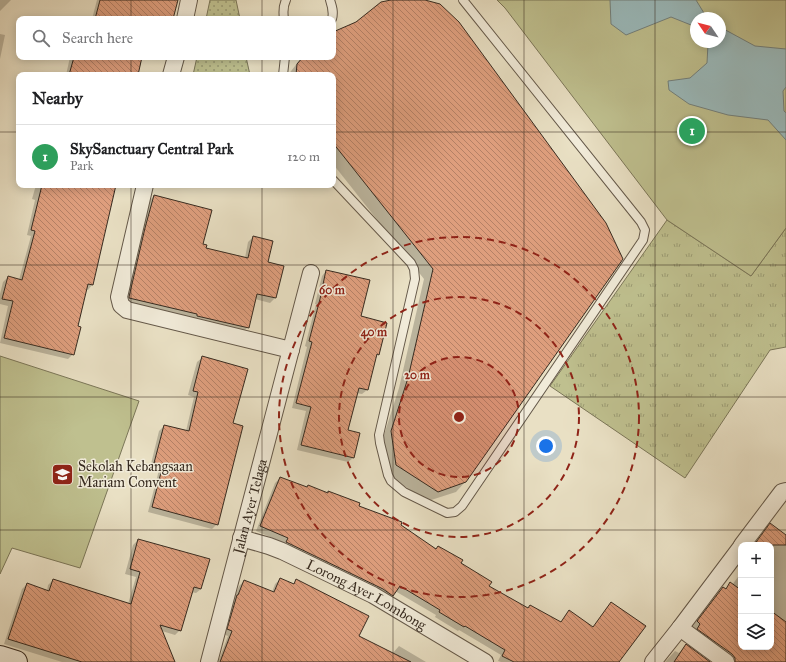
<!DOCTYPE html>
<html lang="en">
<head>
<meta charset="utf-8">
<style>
  :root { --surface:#fff; --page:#f2f2f2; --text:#202124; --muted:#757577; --line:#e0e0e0; --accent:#8f2418 }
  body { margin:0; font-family:"IM FELL Great Primer",serif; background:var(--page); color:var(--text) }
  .controls { position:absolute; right:12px; bottom:12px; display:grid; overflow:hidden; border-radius:8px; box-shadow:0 2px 10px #0003 }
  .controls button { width:36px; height:36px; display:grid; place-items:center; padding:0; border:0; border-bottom:1px solid var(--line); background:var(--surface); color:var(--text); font:20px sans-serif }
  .compass { position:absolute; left:690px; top:12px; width:36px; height:36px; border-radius:50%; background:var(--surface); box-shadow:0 2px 10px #0003; rotate:305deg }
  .you { position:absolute; left:546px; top:446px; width:14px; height:14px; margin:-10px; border:3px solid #fff; border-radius:50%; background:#1a73e8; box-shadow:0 0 0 6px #1a73e833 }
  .badge { display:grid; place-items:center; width:26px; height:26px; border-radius:50%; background:var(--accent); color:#fff; font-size:13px; font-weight:700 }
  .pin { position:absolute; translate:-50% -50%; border:2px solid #fff; box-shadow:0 1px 4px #0006 }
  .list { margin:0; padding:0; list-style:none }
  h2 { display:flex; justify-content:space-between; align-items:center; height:52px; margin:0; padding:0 16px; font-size:17px }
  h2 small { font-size:13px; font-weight:400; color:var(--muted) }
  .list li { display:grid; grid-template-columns:26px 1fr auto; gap:12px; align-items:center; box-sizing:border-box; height:64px; padding:0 16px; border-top:1px solid var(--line) }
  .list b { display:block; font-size:15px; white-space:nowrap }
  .list p { margin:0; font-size:13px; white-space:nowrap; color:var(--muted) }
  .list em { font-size:13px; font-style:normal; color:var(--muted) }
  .icon { flex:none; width:22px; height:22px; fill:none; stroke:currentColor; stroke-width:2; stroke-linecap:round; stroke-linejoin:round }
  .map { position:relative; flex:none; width:786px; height:662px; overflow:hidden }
  .search { position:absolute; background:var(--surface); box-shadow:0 2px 10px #0003; left:16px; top:16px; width:320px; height:44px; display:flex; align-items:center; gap:10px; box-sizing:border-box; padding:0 14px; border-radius:8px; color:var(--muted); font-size:15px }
  .panel { position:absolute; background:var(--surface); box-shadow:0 2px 10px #0003; left:16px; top:72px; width:320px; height:116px; border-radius:8px }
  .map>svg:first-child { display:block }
</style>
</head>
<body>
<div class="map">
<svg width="786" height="662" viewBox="0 0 786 662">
  <defs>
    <pattern id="grass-tufts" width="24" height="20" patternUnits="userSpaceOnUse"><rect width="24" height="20" fill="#bfc08f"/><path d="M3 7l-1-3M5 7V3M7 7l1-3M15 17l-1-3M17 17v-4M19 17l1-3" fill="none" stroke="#9c9c74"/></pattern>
    <pattern id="garden-dots" width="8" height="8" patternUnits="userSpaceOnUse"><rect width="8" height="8" fill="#bfc08f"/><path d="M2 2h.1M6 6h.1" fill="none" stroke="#9c9c74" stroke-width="1.8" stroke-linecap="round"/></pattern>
    <pattern id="building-back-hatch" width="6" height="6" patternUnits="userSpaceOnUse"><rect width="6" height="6" fill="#de9e7d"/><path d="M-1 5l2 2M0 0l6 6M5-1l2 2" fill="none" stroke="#b58166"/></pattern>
  </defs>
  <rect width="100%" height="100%" fill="#e9e0c4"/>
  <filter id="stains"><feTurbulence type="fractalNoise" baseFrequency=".005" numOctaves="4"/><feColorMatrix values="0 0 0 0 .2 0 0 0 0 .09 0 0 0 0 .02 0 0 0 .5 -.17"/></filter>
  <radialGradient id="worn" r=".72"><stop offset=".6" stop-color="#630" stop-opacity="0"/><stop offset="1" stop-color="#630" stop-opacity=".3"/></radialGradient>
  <path fill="url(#grass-tufts)" stroke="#7b7658" d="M667,220L751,276L786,228V347L770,350L685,478L550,386Z"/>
  <path fill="#bfc08f" stroke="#7b7658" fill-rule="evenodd" d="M497,0H786V228L751,276L667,220L505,8ZM696,18H720V42H696Z
    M0,356L139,401L80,568L12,548L0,574Z"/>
  <path fill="url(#garden-dots)" stroke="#7b7658" d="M210,0H236L240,19H206Z
    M197,57H246L250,75H193Z"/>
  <path fill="#9bbbbd" stroke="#73817e" d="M610,0H696L707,18H696V27L671,17L626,35L611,24Z
    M720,27L755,46L786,49V87L783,91L784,111L786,113V140L768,120L728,115L689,104L669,90L668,81L690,78L707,63L708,44L707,42H720Z"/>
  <path fill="#0003" d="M0,0H11L0,11Z
    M97,0H177L172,19H92Z
    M396,0H422L465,482L456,492L428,501L387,475L382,441L399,388L424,279L333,164V75H288L302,57H333V34L356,23Z
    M0,34L5,35L0,59Z
    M70,57H141L137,75H66Z
    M36,185H115L92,285L88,290L85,289L77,327L73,354L68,359L0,343L8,306L0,304V294L3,282L8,277L19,280L31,236L27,235L35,200L32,199Z
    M154,196L202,244L205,248L245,258L248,242L253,237L267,263L283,267L275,298L270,303L255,299L248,327L243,332L125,303L149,201Z
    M326,271L360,317L378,354L375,357L367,390L362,394L356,393L347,431L353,458L348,462L297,450L306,411L292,408L307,347L305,346L316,304H315L322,276Z
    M202,358L231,424L217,524L212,529L148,512L159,470L150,468L159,431L164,426L186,431L194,397L188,395L197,362Z
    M280,478L358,506L400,526L436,550L460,563L488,586L528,609L560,623L570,611L593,628L607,608L612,603L618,662H501L498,661L501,655L459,630L458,631L435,617L436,615L395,591L388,600L282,547L284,543L256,531L275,483Z
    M765,530L786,536V662H728L692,627L718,593L723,588L725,589L730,584L732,585L741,573V647H771V545H754Z
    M138,540L201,589L196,593L191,592L180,630L175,635L162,631L174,662H62L4,644L22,589L27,584L47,591L48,585L53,580L128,604L136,577L125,574L133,545Z
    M280,579L292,585L296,581L358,637L392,654L399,646L426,662H218L228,636L223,634L232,601L234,598L239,586L244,581L272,592L275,584Z
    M686,646L708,662H665L675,651L679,653Z"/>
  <path fill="url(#building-back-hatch)" stroke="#372b20" d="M100,0H178L173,19H95Z
    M391,0H425L440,4L459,22L606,223L623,259L466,482L438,492L396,465L391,431L408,378L433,269L333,143V75H296L297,64L303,57H333V32L356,22L381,2Z
    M74,57H142L138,75H69Z
    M42,185H116L93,285L88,284L78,326L81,327L74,355L4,338L13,301L2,299L8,276L22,280L35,231L31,230Z
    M154,195L212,210L203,244L207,245L206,248L248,258L253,236L273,241L268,262L284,266L276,298L257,294L249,328L197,316V314L129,298V297L145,228Z
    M326,270L370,280L361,316L387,323L379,355L377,354L368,390L359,388L348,430L360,433L354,458L301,445L311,407L296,403L312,342L309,341L320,299Z
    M202,356L248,369L233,423L243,426L218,525L152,507L163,465L154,463L164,425L189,431L198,392L193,391Z
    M280,477L307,487L308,485L328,493V491L360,503L359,506L402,522L401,525L436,549L438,546L463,560L461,563L492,582L489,586L528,608L530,605L561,622L569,610L593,627L611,602L646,626L619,662H514L502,656L505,650L465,626L464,627L439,612L440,610L400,586L393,596L383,589L286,542L288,538L260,526Z
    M770,523L786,535V545H754Z
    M138,539L210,559L201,589L194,587L181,631L160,625L175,662H82L8,639L27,583L49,591L53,579L131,604L140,572L130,569Z
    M280,578L294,584L296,579L369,616L359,636L411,662H220L232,631L227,629L237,595H238L244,580L274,592Z
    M730,582L741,590V647H771V611L786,622V662H735V658L732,654L697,629L700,624L697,621L723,587L726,589Z
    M686,644L710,662H674Z"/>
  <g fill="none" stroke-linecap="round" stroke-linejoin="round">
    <defs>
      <path id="service" d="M330,0C332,6 334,12 332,19
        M284,19C283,12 283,6 286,0
        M283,75L285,57
        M333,180L411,263L414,269L415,279L379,435L380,443L388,475L391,481L404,492L447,513L455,512L462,506L643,240L645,230L641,222L463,0"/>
      <g id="minor">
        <path d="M185,19L189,0"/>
        <path d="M171,75L176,57"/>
        <path d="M145,185L119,297L121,305L127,310L291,350"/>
        <path id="s1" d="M241,538L269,546L282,551L373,595L485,662"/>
        <path d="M742,545L782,492L786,491"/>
        <path d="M680,628L726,662"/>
        <path id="s2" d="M209,662L311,273"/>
        <path d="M653,662L680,628L741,547"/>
      </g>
      <path id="secondary" d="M0,657L16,662"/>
    </defs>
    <use href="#service" stroke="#645849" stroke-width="10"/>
    <use href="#minor" stroke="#645849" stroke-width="18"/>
    <use href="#secondary" stroke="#372b20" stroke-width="24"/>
    <use href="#service" stroke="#f1ebd9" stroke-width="8"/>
    <use href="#minor" stroke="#f1ebd9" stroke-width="16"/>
    <use href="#secondary" stroke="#f1ebd9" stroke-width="22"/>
  </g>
  <path fill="none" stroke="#372b20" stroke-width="1" stroke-opacity="0.55" d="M131,0V19M262,0V19M393,0V662M524,0V662M655,0V662M131,57V75M262,57V75M0,132H19M333,132H786M131,185V662M262,185V662M0,265H786M0,397H786M0,530H786"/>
  <circle cx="459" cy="417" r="60" fill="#8f2418" fill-opacity=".12"/>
  <g fill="none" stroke="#8f2418" stroke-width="2" stroke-dasharray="7 5">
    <circle cx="459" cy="417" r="60"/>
    <circle cx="459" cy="417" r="120"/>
    <circle cx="459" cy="417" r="180"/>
  </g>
  <defs>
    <symbol id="school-square" viewBox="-11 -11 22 22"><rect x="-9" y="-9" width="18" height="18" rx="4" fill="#8f2418" stroke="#f1ebd9"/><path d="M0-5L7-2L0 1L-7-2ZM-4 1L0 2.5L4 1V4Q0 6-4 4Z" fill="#fff"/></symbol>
  </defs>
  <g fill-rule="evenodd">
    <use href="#school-square" x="50" y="462" width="25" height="25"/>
  </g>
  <g text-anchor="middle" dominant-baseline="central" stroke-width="3" stroke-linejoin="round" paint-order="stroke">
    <g font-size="14" fill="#372b20" stroke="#f1ebd9" text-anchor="start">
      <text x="78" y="466">Sekolah Kebangsaan<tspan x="78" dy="16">Mariam Convent</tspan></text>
    </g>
    <g font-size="14" fill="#372b20" stroke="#f1ebd9">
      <text stroke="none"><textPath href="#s2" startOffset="161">Jalan Ayer Telaga</textPath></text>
      <text stroke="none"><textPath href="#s1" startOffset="138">Lorong Ayer Lombong</textPath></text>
    </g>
  </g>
  <circle cx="459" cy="417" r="6" fill="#8f2418" stroke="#f1ebd9" stroke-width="2"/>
  <g font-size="12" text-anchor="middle" font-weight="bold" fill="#8f2418" stroke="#f1ebd9" stroke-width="3" stroke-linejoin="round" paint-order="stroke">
    <text x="332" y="294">60 m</text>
    <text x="374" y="336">40 m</text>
    <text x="417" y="379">20 m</text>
  </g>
  <rect width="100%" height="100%" filter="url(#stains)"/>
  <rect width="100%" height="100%" fill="url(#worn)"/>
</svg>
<div class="controls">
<button>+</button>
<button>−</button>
<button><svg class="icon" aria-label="layers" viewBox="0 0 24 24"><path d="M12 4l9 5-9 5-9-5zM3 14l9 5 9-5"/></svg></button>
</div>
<svg class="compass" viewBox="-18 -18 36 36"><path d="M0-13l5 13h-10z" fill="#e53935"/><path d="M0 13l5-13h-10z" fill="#757577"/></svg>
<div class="you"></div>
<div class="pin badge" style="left:692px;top:131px;background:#2e9e5b">1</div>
<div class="search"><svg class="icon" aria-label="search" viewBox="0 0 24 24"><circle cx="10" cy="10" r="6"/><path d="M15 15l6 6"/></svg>Search here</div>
<section class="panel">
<h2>Nearby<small></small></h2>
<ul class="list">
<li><span class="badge" style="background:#2e9e5b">1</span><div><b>SkySanctuary Central Park</b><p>Park</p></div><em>120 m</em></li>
</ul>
</section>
</div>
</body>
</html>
